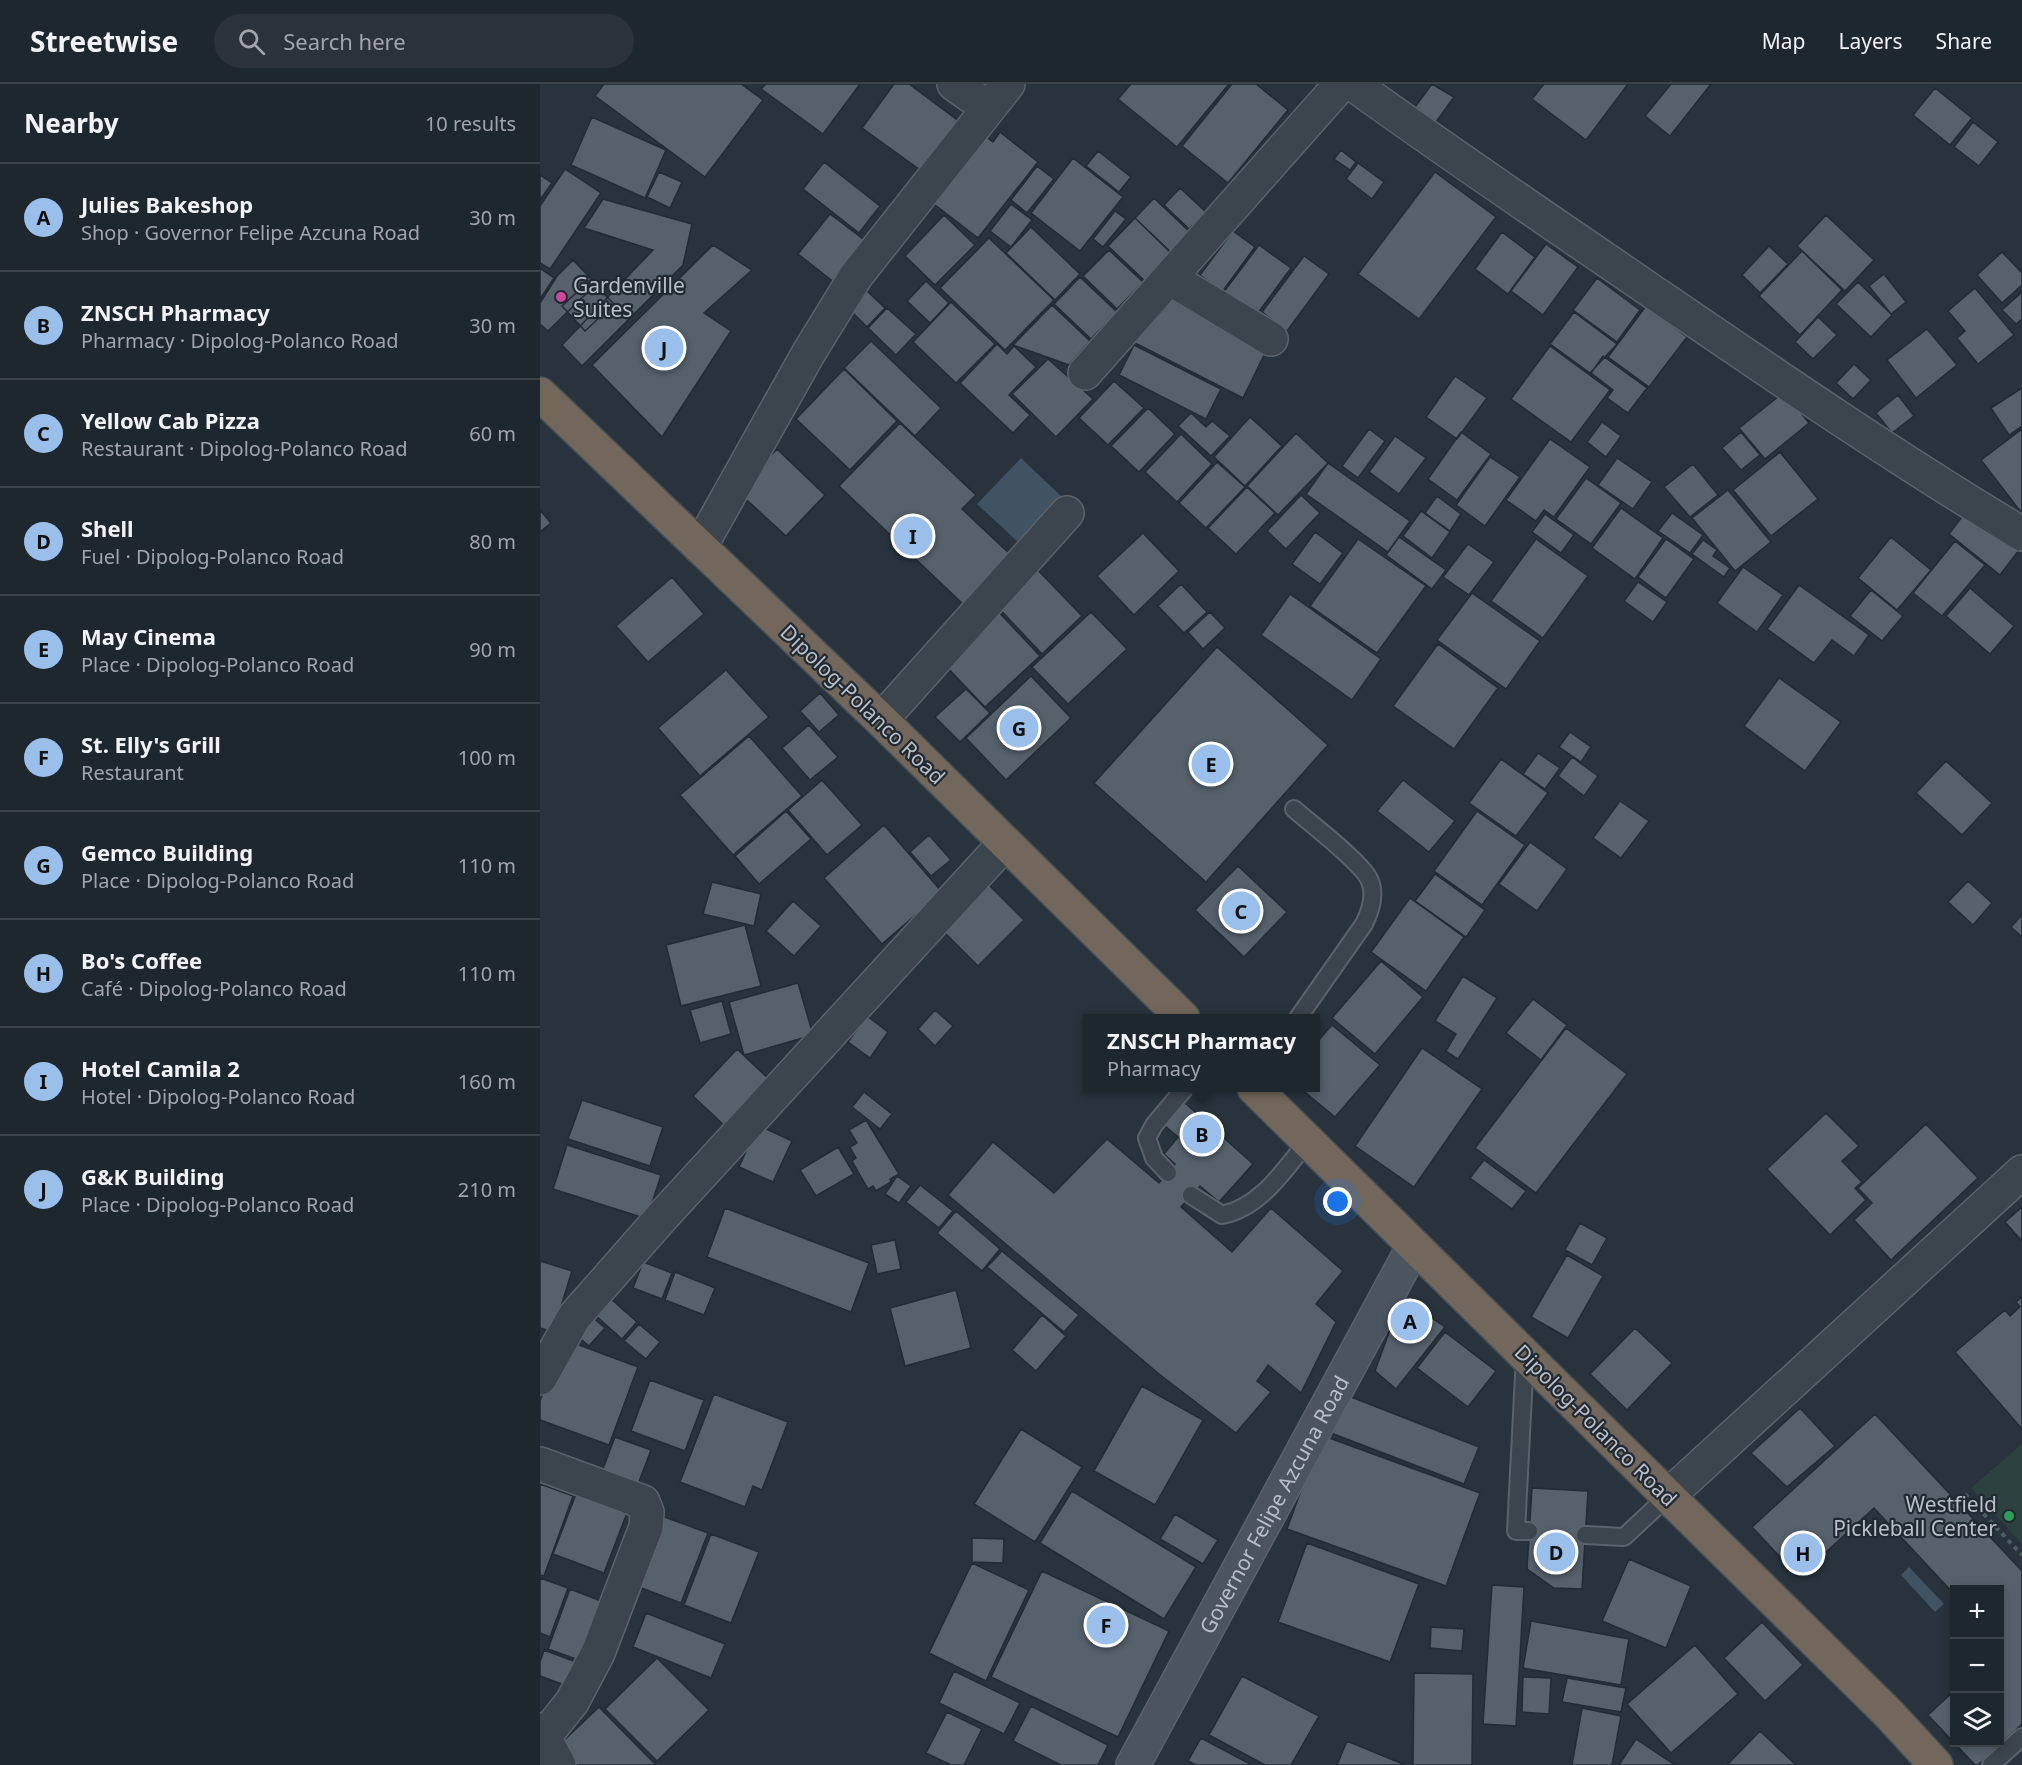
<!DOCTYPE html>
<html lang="en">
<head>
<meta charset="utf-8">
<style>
  :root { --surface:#1e262e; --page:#2b323a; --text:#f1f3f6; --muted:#a1a5aa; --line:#3c434a; --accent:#9abfeb }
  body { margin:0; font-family:"Noto Sans",sans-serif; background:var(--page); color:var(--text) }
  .controls { position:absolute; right:18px; bottom:18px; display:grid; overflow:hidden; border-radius:0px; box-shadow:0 3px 9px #0003 }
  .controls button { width:54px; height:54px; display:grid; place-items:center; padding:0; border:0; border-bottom:2px solid var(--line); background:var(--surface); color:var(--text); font:30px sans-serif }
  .you { position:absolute; left:798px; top:1118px; width:21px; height:21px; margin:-15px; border:4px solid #fff; border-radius:50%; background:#1a73e8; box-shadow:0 0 0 9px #1a73e833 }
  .badge { display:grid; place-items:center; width:39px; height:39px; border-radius:50%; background:var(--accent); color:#111; font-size:20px; font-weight:700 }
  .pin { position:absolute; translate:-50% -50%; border:3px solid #fff; box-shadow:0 2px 6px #0006 }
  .popup { position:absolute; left:543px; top:930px; width:237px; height:78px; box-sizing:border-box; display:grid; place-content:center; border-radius:0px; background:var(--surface); filter:drop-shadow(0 2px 4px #0005); font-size:20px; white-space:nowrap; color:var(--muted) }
  .popup b { font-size:22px; color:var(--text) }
  .popup::after { content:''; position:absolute; left:50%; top:100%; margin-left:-12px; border:12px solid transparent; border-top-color:var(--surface) }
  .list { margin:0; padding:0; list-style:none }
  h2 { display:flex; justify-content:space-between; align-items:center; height:78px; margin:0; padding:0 24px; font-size:26px }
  h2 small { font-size:20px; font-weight:400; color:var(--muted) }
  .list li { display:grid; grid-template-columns:39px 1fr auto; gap:18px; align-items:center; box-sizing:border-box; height:108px; padding:0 24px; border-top:2px solid var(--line) }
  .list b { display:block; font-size:22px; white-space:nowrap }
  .list p { margin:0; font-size:20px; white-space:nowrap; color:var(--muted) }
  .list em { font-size:20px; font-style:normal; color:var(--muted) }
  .icon { flex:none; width:33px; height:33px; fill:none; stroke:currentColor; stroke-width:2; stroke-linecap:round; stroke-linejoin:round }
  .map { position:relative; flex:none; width:1482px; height:1681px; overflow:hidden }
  header { display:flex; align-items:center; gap:36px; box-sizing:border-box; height:84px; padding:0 30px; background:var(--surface); border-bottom:2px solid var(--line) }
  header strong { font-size:28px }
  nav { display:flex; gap:33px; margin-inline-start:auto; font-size:21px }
  .search { width:420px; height:54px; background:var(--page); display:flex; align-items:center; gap:15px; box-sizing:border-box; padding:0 21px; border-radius:33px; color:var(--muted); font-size:22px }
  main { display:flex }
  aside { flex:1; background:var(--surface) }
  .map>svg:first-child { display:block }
</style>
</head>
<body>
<header>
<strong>Streetwise</strong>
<div class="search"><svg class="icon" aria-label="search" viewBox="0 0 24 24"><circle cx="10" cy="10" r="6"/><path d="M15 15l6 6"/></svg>Search here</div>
<nav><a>Map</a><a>Layers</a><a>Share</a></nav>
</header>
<main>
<aside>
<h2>Nearby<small>10 results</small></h2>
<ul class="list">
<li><span class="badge">A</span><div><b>Julies Bakeshop</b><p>Shop · Governor Felipe Azcuna Road</p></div><em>30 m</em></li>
<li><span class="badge">B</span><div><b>ZNSCH Pharmacy</b><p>Pharmacy · Dipolog-Polanco Road</p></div><em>30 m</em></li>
<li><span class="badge">C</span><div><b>Yellow Cab Pizza</b><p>Restaurant · Dipolog-Polanco Road</p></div><em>60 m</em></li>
<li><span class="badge">D</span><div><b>Shell</b><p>Fuel · Dipolog-Polanco Road</p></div><em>80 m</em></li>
<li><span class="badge">E</span><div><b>May Cinema</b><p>Place · Dipolog-Polanco Road</p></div><em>90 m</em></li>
<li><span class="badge">F</span><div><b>St. Elly's Grill</b><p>Restaurant</p></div><em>100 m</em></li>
<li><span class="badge">G</span><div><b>Gemco Building</b><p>Place · Dipolog-Polanco Road</p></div><em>110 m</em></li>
<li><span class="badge">H</span><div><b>Bo's Coffee</b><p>Café · Dipolog-Polanco Road</p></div><em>110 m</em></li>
<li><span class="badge">I</span><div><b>Hotel Camila 2</b><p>Hotel · Dipolog-Polanco Road</p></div><em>160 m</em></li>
<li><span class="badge">J</span><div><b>G&amp;K Building</b><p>Place · Dipolog-Polanco Road</p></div><em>210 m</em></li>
</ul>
</aside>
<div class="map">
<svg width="1482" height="1681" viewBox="0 0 1482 1681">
  <rect width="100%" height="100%" fill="#28333d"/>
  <path fill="#2d4140" d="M1482,1360V1460L1431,1404Z"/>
  <path fill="#415263" d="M481,374L523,414L479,459L437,420Z
    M1369,1483L1404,1520L1395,1528L1361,1491Z"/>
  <path fill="#56616c" stroke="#232b34" stroke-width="1.5" d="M64,0H201L223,16L165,93L55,12Z
    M226,0H320L283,50L221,5Z
    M354,0H369L420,38L383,88L322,44Z
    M591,0H689L637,63L578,15Z
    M692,0H716L748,26L688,99L642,62Z
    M892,0L914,13L896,38L875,23Z
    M1004,0H1088L1046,56L992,15Z
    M1131,0H1171L1130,52L1105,32Z
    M1395,4L1432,34L1410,61L1373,31Z
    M52,33L126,66L105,114L31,81Z
    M1433,38L1458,58L1439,82L1414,63Z
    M460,48L498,78L438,154L390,117L442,50L453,58Z
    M801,66L816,78L810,86L794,75Z
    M558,67L591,93L579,108L546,82Z
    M533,74L583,113L540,167L491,129Z
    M284,78L340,122L319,149L263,105Z
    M818,79L844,98L832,115L806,95Z
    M497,82L514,95L487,129L471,116Z
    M25,85L61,109L10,185L0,179V122Z
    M119,88L142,98L130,124L107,113Z
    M895,88L956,133L879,235L818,190Z
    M0,91L12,99L0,116Z
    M640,104L666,128L649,145L624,121Z
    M614,114L654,152L635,172L595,134Z
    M63,115L152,140L143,181L42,282L22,261L113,166L44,144Z
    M471,120L492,136L471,163L450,147Z
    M575,127L586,135L563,163L553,155Z
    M290,130L327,158L295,199L258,170Z
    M404,131L435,161L395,201L365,172Z
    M1286,131L1334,176L1305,207L1257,162Z
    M595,134L634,172L608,200L568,162Z
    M491,143L540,190L515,216L466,169Z
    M693,147L715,163L682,208L660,191Z
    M962,148L995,173L968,210L935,185Z
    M449,154L514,216L465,266L400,204Z
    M1006,160L1038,183L1003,231L971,207Z
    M173,161L212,186L164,229L191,247L122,353L52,281Z
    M719,161L751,184L715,233L683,209Z
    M1229,162L1248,180L1220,209L1202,191Z
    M569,166L603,198L577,225L543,192Z
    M1262,167L1302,206L1260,251L1219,212Z
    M1462,168L1482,189V201L1462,219L1437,191Z
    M764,172L789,190L747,247L722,228Z
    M33,176L56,200L8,247L0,240V219L17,192Z
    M0,184L14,194L0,215Z
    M1344,190L1366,218L1351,230L1329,202Z
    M540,193L577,228L551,255L514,220Z
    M1057,194L1100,226L1077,258L1033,226Z
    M50,196L74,220L45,247L22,222Z
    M386,197L409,219L390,239L367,217Z
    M1318,198L1352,231L1331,253L1296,220Z
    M1435,204L1474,251L1438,280L1417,254L1425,247L1408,227Z
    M326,206L345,224L327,243L308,224Z
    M1482,208V235L1476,240L1462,226Z
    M621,209L728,263L703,314L595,259Z
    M411,218L455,260L416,299L373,258Z
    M512,221L550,257L529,281L473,261Z
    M1106,222L1147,253L1109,303L1068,273Z
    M347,224L376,250L356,271L328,244Z
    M1034,228L1077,260L1050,289L1010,260Z
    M1278,233L1297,251L1273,275L1255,258Z
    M1387,245L1417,281L1376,314L1347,276Z
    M331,257L401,324L375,352L304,284Z
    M457,260L467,270L474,262L496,283L469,311L490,331L473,349L420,299Z
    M594,261L681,305L666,335L579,291Z
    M1010,262L1070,306L1031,358L971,315Z
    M1063,272L1107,304L1088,329L1067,314L1073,306L1051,289Z
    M508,275L553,315L516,353L472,310Z
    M1314,280L1331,296L1313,315L1296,299Z
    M304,285L357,337L310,386L256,335Z
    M915,292L947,314L917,355L886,333Z
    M574,297L604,324L568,361L539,334Z
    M1482,304V342L1469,351L1451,324Z
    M1244,308L1269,339L1225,375L1199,344Z
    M1358,311L1374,332L1352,349L1336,329Z
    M608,324L635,350L599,388L571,362Z
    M651,329L666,343L672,337L690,352L671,372L638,342Z
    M710,333L742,362L705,402L674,373Z
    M1062,338L1081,352L1066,373L1047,358Z
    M360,339L436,411L422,425L473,473L425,522L299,402Z
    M829,345L845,357L818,394L802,382Z
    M1482,345V425L1480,427L1441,376Z
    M921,348L951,370L917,416L888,395Z
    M1201,348L1220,371L1201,386L1182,364Z
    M756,349L788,379L738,431L707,402Z
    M641,350L672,380L637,418L605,388Z
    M855,352L886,374L859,410L829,388Z
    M1010,355L1050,383L1014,433L1004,426L996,437L966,416Z
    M237,365L285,411L246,452L197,407Z
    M1240,368L1278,415L1231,452L1193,406Z
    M950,373L980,393L945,442L916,421Z
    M1077,374L1112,398L1093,425L1058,401Z
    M677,378L705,403L666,444L639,419Z
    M788,379L870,437L848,468L766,410Z
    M1153,380L1178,411L1150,433L1124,403Z
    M1046,394L1081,419L1051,460L1016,435Z
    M707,403L735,429L696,470L668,444Z
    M1188,406L1231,458L1195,487L1152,434Z
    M761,411L780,429L746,465L727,447Z
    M897,412L921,430L910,447L885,429Z
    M1081,424L1123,454L1095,495L1052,464Z
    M1428,425L1479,466L1460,491L1409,450Z
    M0,426L11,439L0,448Z
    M881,427L910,448L892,474L863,452Z
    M1132,429L1163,451L1150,469L1118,447Z
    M1005,430L1034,451L1021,469L992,448Z
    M775,448L803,469L780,500L752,480Z
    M603,449L639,487L594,531L557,492Z
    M859,453L906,486L892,505L846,471Z
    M1351,453L1391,486L1357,526L1318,494Z
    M818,455L886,502L837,569L770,522Z
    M996,455L1048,492L1003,554L951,517Z
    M1126,455L1154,475L1126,514L1098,493Z
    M1163,456L1177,466L1173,472L1190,484L1184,493L1152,470Z
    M1415,457L1445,481L1402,532L1373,509Z
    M928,460L954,478L929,511L903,493Z
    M494,482L542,532L502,570L454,519Z
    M1203,483L1243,511L1217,548L1177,519Z
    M132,493L164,530L108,578L76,542Z
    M1098,498L1127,518L1113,538L1084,517Z
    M641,500L667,528L644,549L618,522Z
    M1259,501L1329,551L1314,572L1292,556L1274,579L1227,545Z
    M1430,504L1474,542L1450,570L1406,532Z
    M1331,506L1363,532L1342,557L1310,532Z
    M932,509L1000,557L966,605L897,556Z
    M750,510L841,575L812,616L721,551Z
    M454,523L500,572L445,623L399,575Z
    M551,528L587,565L528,620L492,583Z
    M670,528L685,544L663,565L648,548Z
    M898,560L958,604L914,665L853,622Z
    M677,563L788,661L666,798L554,699Z
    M186,586L229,633L160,692L118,644Z
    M491,592L531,634L466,696L426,654Z
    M1239,594L1301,638L1265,687L1204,642Z
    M426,605L450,629L420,658L395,633Z
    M280,609L299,631L279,648L260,627Z
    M269,641L298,673L270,696L242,664Z
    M1030,648L1051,663L1041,678L1019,663Z
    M209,652L262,712L193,771L140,711Z
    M998,669L1020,684L1005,705L983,690Z
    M1032,673L1058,692L1044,712L1018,692Z
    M961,675L1008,709L976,752L929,719Z
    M1406,677L1452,719L1422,751L1376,709Z
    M282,696L322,741L287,771L248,726Z
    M863,696L915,737L889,768L837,727Z
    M1080,717L1109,737L1081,774L1053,754Z
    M246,727L271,755L219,800L195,772Z
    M937,727L985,761L942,821L894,787Z
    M344,741L402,808L342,860L284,794Z
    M389,751L411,776L391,792L370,768Z
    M990,758L1027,785L997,827L959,800Z
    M698,782L747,828L704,873L655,826Z
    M895,790L945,826L926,853L875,817Z
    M442,794L484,836L438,882L395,839Z
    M1428,797L1452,819L1433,841L1408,818Z
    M172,798L221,810L214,842L163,830Z
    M870,814L924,853L886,907L831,868Z
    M253,817L281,842L254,872L226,847Z
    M1482,831V853L1471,843Z
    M205,841L221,902L141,922L126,861Z
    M841,877L883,913L835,970L792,934Z
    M923,892L957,914L918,975L906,967L916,950L895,937Z
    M258,899L273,951L204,971L189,918Z
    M993,915L1027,941L1001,976L966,949Z
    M182,917L191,950L160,959L150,926Z
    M395,926L413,942L395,962L378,945Z
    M327,932L348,948L330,974L308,958Z
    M792,941L840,981L795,1033L760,1004H776V959Z
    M1026,944L1087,990L996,1109L935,1064Z
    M882,964L942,1005L874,1103L815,1062Z
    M197,965L232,998L188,1045L153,1012Z
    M324,1008L352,1030L340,1045L312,1023Z
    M42,1016L123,1043L110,1082L28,1055Z
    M644,1018L713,1080L679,1118L660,1102L641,1123L692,1168L731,1124L803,1187L776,1220L796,1238L761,1309L728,1281L717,1297L731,1308L696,1349L619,1290L408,1111L453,1058L514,1109L567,1055L619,1099L635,1080L624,1070L638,1053L624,1041Z
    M1286,1029L1319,1062L1302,1077L1322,1098L1315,1104L1326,1116L1290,1151L1227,1085Z
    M326,1036L359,1090L350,1095L351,1098L336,1107L333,1102L328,1105L312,1077L316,1074L310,1063L317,1059L309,1046Z
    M1386,1040L1438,1094L1351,1176L1314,1136L1332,1119L1318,1104Z
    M218,1041L252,1057L233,1098L199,1083Z
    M27,1061L121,1091L107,1135L13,1105Z
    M298,1063L314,1090L276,1112L260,1086Z
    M944,1076L986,1107L972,1125L930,1094Z
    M357,1092L371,1102L359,1119L345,1110Z
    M380,1101L413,1127L399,1144L366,1118Z
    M1482,1123V1157L1465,1138Z
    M185,1124L329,1179L311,1228L167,1173Z
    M416,1127L460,1165L442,1187L397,1149Z
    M1040,1139L1067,1154L1052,1181L1025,1166Z
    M355,1156L361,1185L337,1190L331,1161Z
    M462,1167L539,1231L524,1248L447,1183Z
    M1027,1171L1063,1192L1028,1254L991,1233Z
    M0,1177L32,1187L13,1248L0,1244Z
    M103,1178L132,1189L122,1215L93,1204Z
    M135,1188L175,1204L164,1231L125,1216Z
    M416,1206L431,1264L365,1282L350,1224Z
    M1482,1213V1345L1415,1268L1465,1226L1470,1232L1480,1223L1476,1218Z
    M70,1214L97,1238L82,1255L55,1231Z
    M870,1219L905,1243L856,1305L835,1287L856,1229Z
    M502,1231L526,1252L496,1287L472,1266Z
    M52,1233L65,1244L49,1262L36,1251Z
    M99,1240L120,1258L106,1275L84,1257Z
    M1095,1244L1132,1279L1087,1326L1050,1290Z
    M905,1248L956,1287L928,1323L877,1284Z
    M23,1255L98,1283L69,1361L0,1336V1317Z
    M110,1296L164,1316L145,1367L91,1347Z
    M602,1302L663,1336L615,1421L554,1387Z
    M174,1310L248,1338L222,1406L213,1402L205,1423L140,1398Z
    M806,1311L939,1363L924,1400L791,1349Z
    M1260,1324L1295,1362L1247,1403L1211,1369Z
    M1335,1330L1482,1487V1640L1438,1681H1435L1388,1631L1414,1607V1658H1460V1565L1463,1562L1460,1558V1506H1414V1510L1334,1424L1259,1493L1212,1443Z
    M481,1345L542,1383L495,1458L434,1420Z
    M781,1351L940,1409L906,1502L747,1445Z
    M75,1353L111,1366L97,1403L61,1390Z
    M0,1400L33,1412L4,1492L0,1491Z
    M992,1404L1048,1407L1042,1505L1014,1504L987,1485Z
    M532,1407L656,1483L624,1535L500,1459Z
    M36,1410L87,1429L64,1489L13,1470Z
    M635,1430L678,1456L663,1480L620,1455Z
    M122,1432L168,1449L141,1519L96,1502Z
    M171,1450L219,1468L191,1539L144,1521Z
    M432,1454L464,1455L463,1479L432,1478Z
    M767,1459L879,1500L850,1578L738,1538Z
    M1089,1475L1151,1502L1126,1564L1062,1537Z
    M432,1479L489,1506L446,1597L389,1569Z
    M502,1487L629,1547L578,1653L451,1593Z
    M0,1494L28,1504L10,1553L0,1549Z
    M952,1501L984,1503L976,1642L943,1640Z
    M30,1505L66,1519L44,1578L8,1565Z
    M106,1529L185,1560L171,1594L93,1563Z
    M991,1537L1089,1555L1081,1601L983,1584Z
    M1222,1538L1263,1581L1225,1617L1184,1574Z
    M891,1543L924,1545L922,1567L890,1564Z
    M1155,1561L1198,1610L1131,1669L1087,1620Z
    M4,1566L36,1578L27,1602L0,1592V1578Z
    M117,1574L169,1626L117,1677L65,1625Z
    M414,1587L480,1619L464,1650L399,1619Z
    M874,1589L933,1590L932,1681H873Z
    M702,1592L779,1632L751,1681H725L669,1651Z
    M983,1593L1011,1594L1009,1630L982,1628Z
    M1027,1594L1086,1604L1081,1628L1022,1618Z
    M491,1622L568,1661L558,1681H521L473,1657Z
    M59,1623L116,1681H36L18,1662Z
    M1042,1624L1081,1632L1072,1681H1032Z
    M407,1628L442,1645L424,1681H411L386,1669Z
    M1220,1647L1256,1681H1187Z
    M661,1654L712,1681H656L648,1677Z
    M1096,1655L1135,1681H1079Z
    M807,1657L865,1681H797Z"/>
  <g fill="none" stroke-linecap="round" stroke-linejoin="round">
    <defs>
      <path id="lane" d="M754,725C771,740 820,777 829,795C836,809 831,826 824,840L758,934
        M628,1089L614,1074L607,1054L614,1041L645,1004
        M651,1111L682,1131C721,1123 744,1086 768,1057
        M985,1272L976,1447H989
        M1045,1451L1084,1453L1128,1412
        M1451,1681L1482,1653"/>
      <path id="street" d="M414,0L448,24
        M813,0C910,70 1008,136 1107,204C1230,288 1354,373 1482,450
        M631,195L731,255
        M545,289L801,0
        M160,463L268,270L316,192L468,0
        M341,636L527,429
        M0,1294L34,1233L122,1133L465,759
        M0,1380L103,1418L107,1428L106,1443L58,1569L32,1618L4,1653
        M1128,1412L1482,1088
        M0,1646L19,1681"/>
      <g id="secondary">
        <path id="s1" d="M593,1681L874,1162"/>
      </g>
      <path id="highway" d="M0,310L341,636L643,934
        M714,1004L1349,1630L1396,1681"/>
    </defs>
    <use href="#lane" stroke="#5a626b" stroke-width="20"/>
    <use href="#street" stroke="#5a626b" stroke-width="36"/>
    <use href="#secondary" stroke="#5a626b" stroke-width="36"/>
    <use href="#highway" stroke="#474f58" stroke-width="36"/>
    <path stroke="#4c5e5f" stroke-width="4" stroke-dasharray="4.5 4.5" stroke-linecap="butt" d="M1425,1410L1482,1471"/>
    <use href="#lane" stroke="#3c444d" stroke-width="16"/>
    <use href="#street" stroke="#3c444d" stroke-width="33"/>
    <use href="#secondary" stroke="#4b545f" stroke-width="33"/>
    <use href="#highway" stroke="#72675a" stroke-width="33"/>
  </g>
  <circle fill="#d1479c" stroke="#212932" stroke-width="2" cx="21" cy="213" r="6"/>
  <circle fill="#2e9e5b" stroke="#212932" stroke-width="2" cx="1469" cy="1432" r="6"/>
  <g text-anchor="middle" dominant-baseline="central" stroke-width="4.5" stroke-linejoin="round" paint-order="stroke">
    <g font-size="21" fill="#b8bfc8" stroke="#212932" text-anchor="start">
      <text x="33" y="201">Gardenville<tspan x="33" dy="24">Suites</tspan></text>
      <text x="1457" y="1420" text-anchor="end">Westfield<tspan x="1457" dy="24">Pickleball Center</tspan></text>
    </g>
    <g font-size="21" fill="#b8bfc8" stroke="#212932">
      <text transform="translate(323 620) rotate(44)">Dipolog-Polanco Road</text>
      <text transform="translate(1056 1341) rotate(45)">Dipolog-Polanco Road</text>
      <text stroke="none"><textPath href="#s1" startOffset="296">Governor Felipe Azcuna Road</textPath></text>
    </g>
  </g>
</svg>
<div class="controls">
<button>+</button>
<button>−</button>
<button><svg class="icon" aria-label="layers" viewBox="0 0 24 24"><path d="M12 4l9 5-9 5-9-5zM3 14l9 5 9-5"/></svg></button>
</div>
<div class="you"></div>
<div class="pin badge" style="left:870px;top:1237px">A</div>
<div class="pin badge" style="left:662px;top:1050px">B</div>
<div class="popup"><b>ZNSCH Pharmacy</b>Pharmacy</div>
<div class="pin badge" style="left:701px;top:827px">C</div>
<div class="pin badge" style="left:1016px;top:1468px">D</div>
<div class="pin badge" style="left:671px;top:680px">E</div>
<div class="pin badge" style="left:566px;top:1541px">F</div>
<div class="pin badge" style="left:479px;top:644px">G</div>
<div class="pin badge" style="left:1263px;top:1469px">H</div>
<div class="pin badge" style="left:373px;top:452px">I</div>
<div class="pin badge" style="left:124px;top:264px">J</div>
</div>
</main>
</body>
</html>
